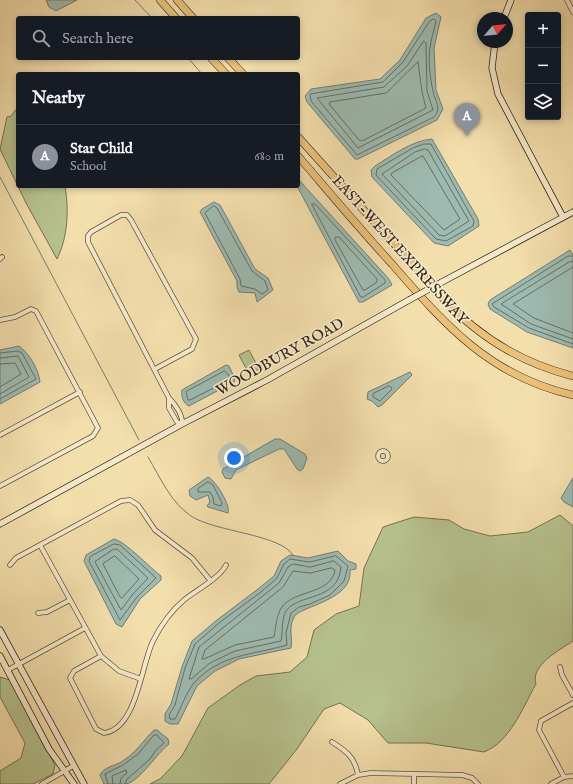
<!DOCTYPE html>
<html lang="en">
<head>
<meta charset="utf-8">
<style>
  :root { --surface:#171b24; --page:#242831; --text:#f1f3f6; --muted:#9ea1a6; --line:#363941; --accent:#8c9099 }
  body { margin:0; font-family:"IM FELL English",serif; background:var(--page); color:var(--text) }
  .controls { position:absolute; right:12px; top:12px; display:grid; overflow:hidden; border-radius:4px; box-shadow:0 2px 6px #0003 }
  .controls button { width:36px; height:36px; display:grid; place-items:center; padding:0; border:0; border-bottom:1px solid var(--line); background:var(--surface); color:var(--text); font:20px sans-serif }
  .compass { position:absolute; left:477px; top:12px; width:36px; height:36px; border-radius:50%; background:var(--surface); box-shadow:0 2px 6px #0003; rotate:62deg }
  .you { position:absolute; left:234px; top:458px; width:14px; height:14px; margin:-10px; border:3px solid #fff; border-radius:50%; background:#1a73e8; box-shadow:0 0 0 6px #1a73e833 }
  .badge { display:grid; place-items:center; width:26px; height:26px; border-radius:50%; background:var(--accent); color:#fff; font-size:13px; font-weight:700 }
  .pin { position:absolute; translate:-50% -33px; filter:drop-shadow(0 1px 2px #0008) }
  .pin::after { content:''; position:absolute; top:21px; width:14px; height:12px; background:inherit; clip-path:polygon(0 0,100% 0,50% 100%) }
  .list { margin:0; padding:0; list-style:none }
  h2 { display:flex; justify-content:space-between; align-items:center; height:52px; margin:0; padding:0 16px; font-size:17px }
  h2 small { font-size:13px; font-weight:400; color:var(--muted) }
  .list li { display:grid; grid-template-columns:26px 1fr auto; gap:12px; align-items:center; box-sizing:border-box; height:64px; padding:0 16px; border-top:1px solid var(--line) }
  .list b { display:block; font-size:15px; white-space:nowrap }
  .list p { margin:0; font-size:13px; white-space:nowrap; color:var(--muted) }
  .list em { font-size:13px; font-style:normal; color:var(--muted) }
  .icon { flex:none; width:22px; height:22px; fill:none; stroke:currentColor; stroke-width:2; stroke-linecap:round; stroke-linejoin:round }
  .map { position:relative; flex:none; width:573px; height:784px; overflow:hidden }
  .search { position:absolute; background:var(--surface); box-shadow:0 2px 6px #0003; left:16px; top:16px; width:284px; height:44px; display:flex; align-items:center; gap:10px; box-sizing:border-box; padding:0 14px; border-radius:4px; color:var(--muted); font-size:15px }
  .panel { position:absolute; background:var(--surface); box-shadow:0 2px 6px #0003; left:16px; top:72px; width:284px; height:116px; border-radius:4px }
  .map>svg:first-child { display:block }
</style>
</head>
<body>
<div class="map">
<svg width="573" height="784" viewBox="0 0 573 784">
  <rect width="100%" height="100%" fill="#f3dfac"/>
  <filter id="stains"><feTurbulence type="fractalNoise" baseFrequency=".005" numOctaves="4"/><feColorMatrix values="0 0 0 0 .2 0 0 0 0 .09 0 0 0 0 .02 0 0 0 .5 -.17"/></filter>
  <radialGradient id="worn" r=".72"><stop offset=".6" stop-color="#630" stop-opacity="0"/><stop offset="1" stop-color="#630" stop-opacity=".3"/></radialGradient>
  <path fill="#b6c28d" stroke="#747254" d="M18,107V186H65C69,210 68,237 57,259L26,203L0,149L7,117L11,116Z
    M249,350L259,369L249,374L239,355Z
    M560,515L573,526V641C560,650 530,665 536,684C523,707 510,742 484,752L426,743H388L368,720L340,703L324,709L297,749L269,784H150L160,779L182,756L208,708L240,685L256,676L290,672L307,657L314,630L336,614L359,606L364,568L383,527L414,517L449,520L464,529L490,536L528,532Z
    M0,677L10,680L55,765L53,774L33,784H0V771L21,758L25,743L0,697Z"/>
  <path fill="#9dbbb1" stroke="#727e75" d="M46,0H77L56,11L49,7Z
    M436,13L441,17L434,48L436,90L443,109L437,120L358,159H355L307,102L305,96L311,89L380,79L400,60L426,18Z
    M432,139L478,219L479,226L448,246L434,243L372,177L371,170L375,166C393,155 411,141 432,139Z
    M298,179L389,279L392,285L363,302H359L297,186Z
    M214,202L220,205L255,269L268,278L273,290L257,302L255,293L239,292L237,287V281L200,212L202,209Z
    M570,250L573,255V348L527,332L490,309L488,304L490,300Z
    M19,346C29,353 39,370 40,382L0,404V350Z
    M226,365L229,366L235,379L234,382L189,406C183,403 181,396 182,390Z
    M410,372L412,375L382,405L378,407L372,401L367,399L368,392Z
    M275,439H280L305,454L307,458L303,469L300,471L297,469L284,449H279L236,470L231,479L225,478L222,472L223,469Z
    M208,477C216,481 231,506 228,513L208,507L207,506L210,502L208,495L196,500L190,496L189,490Z
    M573,478V507L564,502L561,498Z
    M114,539C126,542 148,566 161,576V580L140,599L122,627L116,624L84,561L86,555Z
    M338,551L348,561L356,564V569L350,570C350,574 350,579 348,582C339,602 298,608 294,617C288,629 293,637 291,648L239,659L215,671L197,686L178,724H170L165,721V714L171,704L182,667L192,641L217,620L258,589L274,576L281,561L290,555L308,558Z
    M154,730H157L168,739L169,744C157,753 140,781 126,784C120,784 111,784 104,784L100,775C104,767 114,766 121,762C135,754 143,741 154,730Z"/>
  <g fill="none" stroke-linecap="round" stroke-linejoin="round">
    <path stroke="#676f66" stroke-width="1" d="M434,19L436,21C434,30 431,39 430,48C428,61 430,78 433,91C435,101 442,108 434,117L357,155L311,101L310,94L383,82L403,62L429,22Z
      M424,41L426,43L427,91L433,110L358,148L317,98L384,87L407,66Z
      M418,62L422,92L426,108L362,141L359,140L329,104L330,102L386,93Z
      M424,144H431L474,221L473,226L446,241L436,239L376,175L377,169L413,148Z
      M425,149L428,150L469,221L445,236L439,235L382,174L415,152Z
      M423,156L460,219L444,230L391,175L392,173Z
      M312,204H315L385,280V283L363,297H361Z
      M214,206L217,208L252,271L265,281L268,290L262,294L255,289L241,286L240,279L205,213Z
      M336,237H339L377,279V282L365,290H363L335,240Z
      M573,256H568L492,304L494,307L529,328L573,344
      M573,261L569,262L501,304L531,324L573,339
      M573,267L513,304L534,318L573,333
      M0,353L18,351L22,353L36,379L0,399
      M0,358L18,356L29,377L0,394
      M0,364L15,363L21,374L0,387
      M225,371L230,377L229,380L190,400H188L186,392Z
      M389,386L391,387L392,389L380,401L373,397V394Z
      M208,482L213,485L222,503L221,506L214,504L213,497L210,492H198V489Z
      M114,544L120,545L156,578L137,597L120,620L89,561L90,557Z
      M114,549H117L148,578L133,594L121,610L95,562Z
      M115,556L139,579L122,598L120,597L103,564Z
      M336,556L348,566L344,581L330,595L310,604L299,607L291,613L286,633L287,645C253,655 220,654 194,683C186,693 181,708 175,719H170L169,715L175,705L185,668L195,644L219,623L261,592L277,578L284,564L290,559L309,562Z
      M334,561L341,567C338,602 298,593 286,611C281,620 283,632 281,641L235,651L210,663L191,679H189L199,647L279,583L288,567L293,564L310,567Z
      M332,568L335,570C332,594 294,590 282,607C276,615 276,628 274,637L235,645L204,659H202L205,650L283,587L293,571L310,573Z
      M108,784L105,774L123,765L138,754L154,735H157L164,743L157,749L149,760L127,779L125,784
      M113,784L112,776L126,770L127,773L121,778L120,784"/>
    <path stroke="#727e75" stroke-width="1" d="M135,0L152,18
      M188,58L202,74
      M0,177L139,440
      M148,457C160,477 171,503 191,516C215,532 280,534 293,555"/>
    <defs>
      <path id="street" d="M567,0L573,12
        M0,259L2,257
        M0,320L15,317L31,309L36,311L98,428L93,436L0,486
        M155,369L192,349L196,339L131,220L127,215H121L91,232L88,236V242L169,398C175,404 183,415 182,424L177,422L169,408V398
        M0,435L80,392
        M378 456a5 5 0 1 1 10 0a5 5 0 1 1-10 0Z
        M40,545L101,656L119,671L141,679
        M10,565L16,558L121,501L130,500L138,505L155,530L192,558L210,580
        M38,613L47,612L70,600
        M101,656L74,671L70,678L96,729L104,733C137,729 141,665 153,641C161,625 171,611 184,600C195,591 221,577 226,565
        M560,667L562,675L573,695
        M8,670L85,628
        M332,742C346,751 355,757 358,775
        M564,777L539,730L541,721L573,703
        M42,784L73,766
        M340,784L358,775L371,773L462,775L472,778L478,784
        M414,784V774
        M551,784L564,777L573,776"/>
      <path id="secondary" d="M504,18L511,0
        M495,42L492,68L498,94L563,217
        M442,282L573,212
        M0,524L182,424L267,380L409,300
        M0,630L84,784
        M0,656L49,749L74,784"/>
      <path id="highway" d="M160,0L176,18
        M177,0L193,18
        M211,58L226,74
        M228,58L243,74
        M298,137L441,296C477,336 521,363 573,376
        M298,156C329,192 360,229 392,264C445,325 491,377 573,395"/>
    </defs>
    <use href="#street" stroke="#625240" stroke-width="5.5"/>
    <use href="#secondary" stroke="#31231c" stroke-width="7"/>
    <use href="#highway" stroke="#31231c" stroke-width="8"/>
    <use href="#street" stroke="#f7eac9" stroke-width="4"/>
    <use href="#secondary" stroke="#f7eac9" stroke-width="5.5"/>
    <use href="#highway" stroke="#eac076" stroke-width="7"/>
    <defs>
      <path id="secondary-bridge" d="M409,300L442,282"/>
    </defs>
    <use href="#secondary-bridge" stroke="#31231c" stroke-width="7" stroke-linecap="butt"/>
    <use href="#secondary-bridge" stroke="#f7eac9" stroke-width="5.5"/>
  </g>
  <g text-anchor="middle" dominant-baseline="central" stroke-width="3.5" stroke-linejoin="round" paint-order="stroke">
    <g font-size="15" fill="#31231c" stroke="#f7eac9">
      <text transform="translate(400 250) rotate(48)">EAST-WEST EXPRESSWAY</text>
      <text transform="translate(280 357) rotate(-29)">WOODBURY ROAD</text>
    </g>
  </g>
  <rect width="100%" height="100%" filter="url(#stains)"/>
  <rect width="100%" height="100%" fill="url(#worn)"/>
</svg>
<div class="controls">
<button>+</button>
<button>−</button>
<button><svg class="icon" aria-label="layers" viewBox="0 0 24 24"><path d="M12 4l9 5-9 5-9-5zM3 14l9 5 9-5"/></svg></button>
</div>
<svg class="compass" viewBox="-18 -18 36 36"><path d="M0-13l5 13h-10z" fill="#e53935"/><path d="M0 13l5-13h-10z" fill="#9ea1a6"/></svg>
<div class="you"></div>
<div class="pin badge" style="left:467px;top:136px">A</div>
<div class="search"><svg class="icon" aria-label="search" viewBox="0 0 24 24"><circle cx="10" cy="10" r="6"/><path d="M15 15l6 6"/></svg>Search here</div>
<section class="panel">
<h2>Nearby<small></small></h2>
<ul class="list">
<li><span class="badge">A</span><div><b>Star Child</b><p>School</p></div><em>680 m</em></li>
</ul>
</section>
</div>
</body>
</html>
